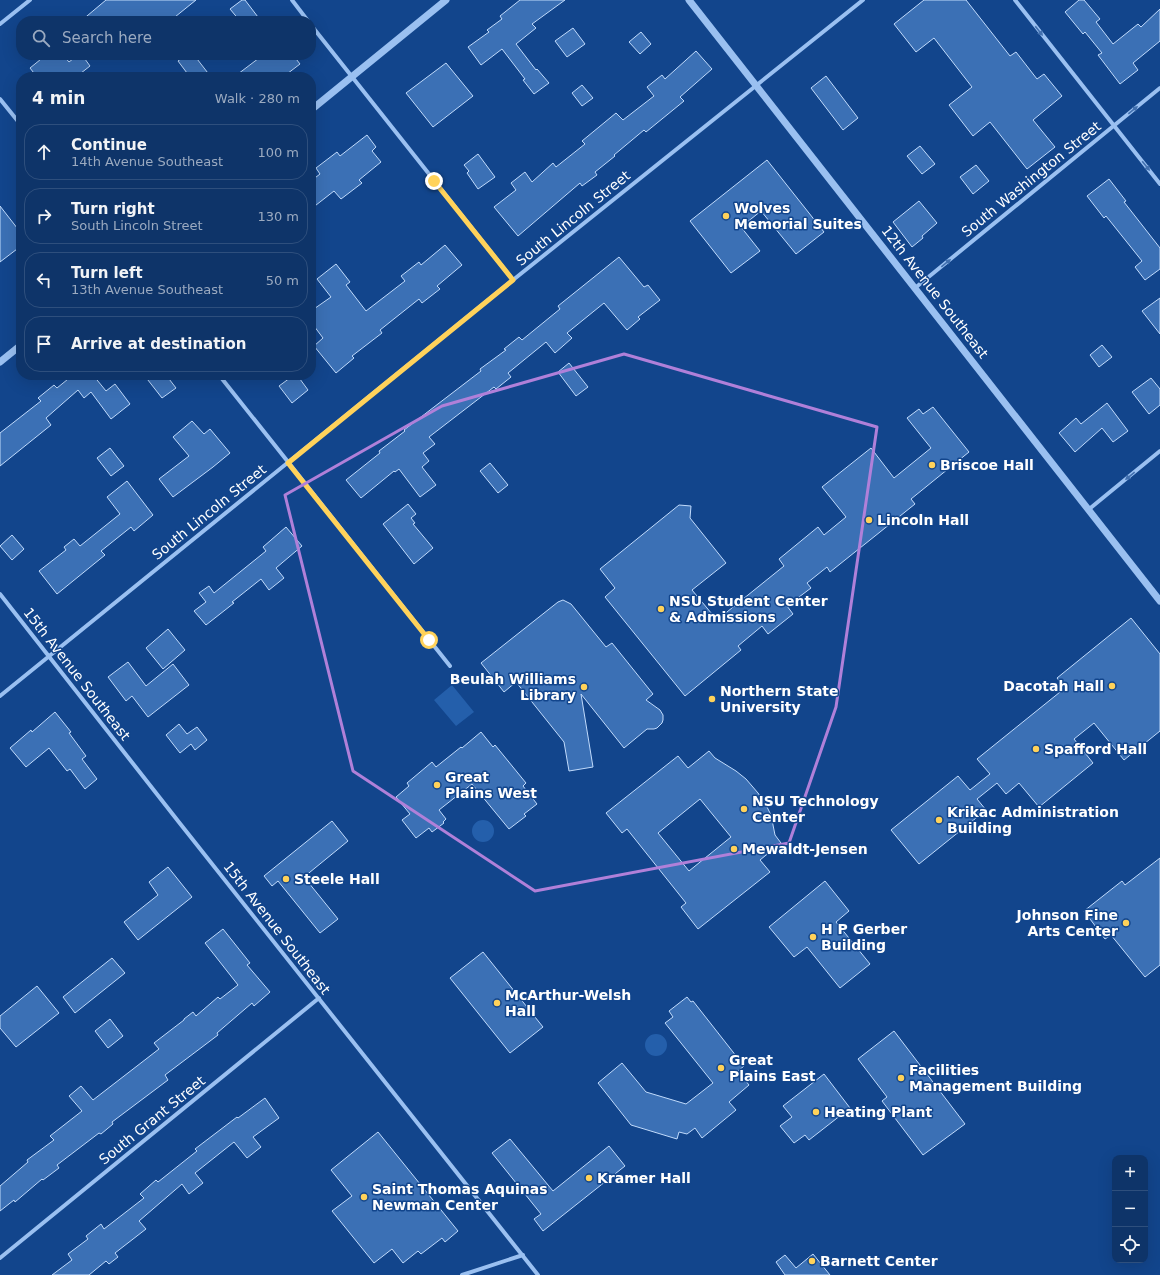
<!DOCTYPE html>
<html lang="en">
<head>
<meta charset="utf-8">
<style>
  :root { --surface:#0e3469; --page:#1c3f71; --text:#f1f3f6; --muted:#9baac0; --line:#2e4f7d }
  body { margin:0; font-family:"DejaVu Sans",sans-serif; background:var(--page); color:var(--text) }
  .controls { position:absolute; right:12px; bottom:12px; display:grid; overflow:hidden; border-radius:8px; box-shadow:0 4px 16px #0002 }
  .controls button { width:36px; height:36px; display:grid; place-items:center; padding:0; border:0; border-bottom:1px solid var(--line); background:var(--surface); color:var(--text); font:20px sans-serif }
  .stop { position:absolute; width:12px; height:12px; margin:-9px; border:3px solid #ffd25a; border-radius:50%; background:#fff }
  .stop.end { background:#ffd25a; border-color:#fff; box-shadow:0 1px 4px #0008 }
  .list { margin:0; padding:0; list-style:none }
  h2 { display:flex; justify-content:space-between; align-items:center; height:52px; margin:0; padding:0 16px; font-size:17px }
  h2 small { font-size:13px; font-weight:400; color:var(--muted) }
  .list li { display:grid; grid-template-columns:26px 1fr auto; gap:12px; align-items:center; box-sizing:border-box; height:56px; margin:0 8px 8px; padding:0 8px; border:1px solid var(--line); border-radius:16px }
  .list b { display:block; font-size:15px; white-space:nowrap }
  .list p { margin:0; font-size:13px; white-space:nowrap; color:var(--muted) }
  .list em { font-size:13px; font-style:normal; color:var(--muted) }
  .icon { flex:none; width:22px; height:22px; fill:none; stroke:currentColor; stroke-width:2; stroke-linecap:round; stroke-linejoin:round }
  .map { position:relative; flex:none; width:1160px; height:1275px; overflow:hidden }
  .search { position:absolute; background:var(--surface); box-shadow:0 4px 16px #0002; left:16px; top:16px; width:300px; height:44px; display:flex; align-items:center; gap:10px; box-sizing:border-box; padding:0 14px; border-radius:16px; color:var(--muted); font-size:15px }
  .panel { position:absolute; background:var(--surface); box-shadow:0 4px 16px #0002; left:16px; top:72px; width:300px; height:308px; border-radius:16px }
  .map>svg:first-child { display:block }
</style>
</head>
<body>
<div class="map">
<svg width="1160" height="1275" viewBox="0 0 1160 1275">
  <rect width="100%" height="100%" fill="#12458c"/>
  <path fill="#245fab" d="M452,685L474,712L456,726L434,700Z
    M472 831a11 11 0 1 1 22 0a11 11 0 1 1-22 0Z
    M645 1045a11 11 0 1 1 22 0a11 11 0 1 1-22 0Z"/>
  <path fill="#3b70b5" stroke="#c1dbfc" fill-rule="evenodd" d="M106,0H196L170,21H81Z
    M242,0H245L261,21H240L230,9Z
    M520,0H565L532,24L536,28L516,44L536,70L537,69L549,83L534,94L523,80L525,79L502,49L481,65L468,47L489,32L487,30L502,19L500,16Z
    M924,0H966L1010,56L1016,52L1037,79L1044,74L1062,96L1033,120L1055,147L1027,169L990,122L973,136L949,105L972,87L934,38L916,52L894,24Z
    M1079,0H1084L1100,19L1096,22L1113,44L1138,24L1141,27L1160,9V41L1133,63L1138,70L1120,84L1098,55L1102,53L1085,32L1083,34L1065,12Z
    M573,28L585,44L567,57L555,41Z
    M641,32L651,44L640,54L629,42Z
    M696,51L712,69L680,97L684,101L646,132L644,130L614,155L615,156L595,172L597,175L582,186L580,183L518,236L494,207L516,190L511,183L525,172L532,182L553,163L556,167L585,144L582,141L616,113L623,120L654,96L647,87L662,75L665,79Z
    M46,55H63L69,62L78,55H82L90,66L76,77H37L30,68Z
    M186,55H194L211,77H190L178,61Z
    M263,55H293L300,64L283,77H234Z
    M446,63L473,96L433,127L406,93Z
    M826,76L858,118L843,130L811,88Z
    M582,85L593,98L582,106L572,93Z
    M367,135L376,147L372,151L381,162L359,180L362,183L341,199L334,191L311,209V181L320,174L316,168L337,152L340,156Z
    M920,146L935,164L922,174L907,156Z
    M478,154L495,177L478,189L467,173L469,171L464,165Z
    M767,160L824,232L796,254L761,211L741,227L760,251L731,273L690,221Z
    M976,165L989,181L973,194L960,177Z
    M1109,179L1126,201L1124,202L1160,248V269L1145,280L1135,267L1142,261L1106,216L1104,218L1087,196Z
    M919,201L937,223L922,236L923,238L912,247L893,222Z
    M0,206L21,233V246L0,262Z
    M445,245L462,265L437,286L440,289L422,303L419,299L380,330L382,333L352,356L354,358L336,373L314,346L323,338L311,322V311L331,297L317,279L336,264L350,282L346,285L366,311L405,281L401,276L419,262L421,265Z
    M619,257L644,287L648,285L660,300L638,317L640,319L627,330L604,303L567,333L572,338L555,353L546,342L508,373L511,377L496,389L494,387L429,437L435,444L423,453L429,461L422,467L436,485L420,497L399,469L395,472L394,471L361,498L346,480L380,453L379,451L405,431L404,430L481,371L480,369L506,350L504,349L519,337L522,340L560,309L558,306Z
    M1160,298V334L1142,311Z
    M1102,345L1112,357L1099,367L1090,355Z
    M569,363L588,387L576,396L558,372Z
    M73,375H93L106,391L115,384L130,404L111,419L91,392L84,398L78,390L46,418L51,425L0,466V433L41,401L38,398L54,385L57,388Z
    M144,375H166L176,388L162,398Z
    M294,375H297L308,390L292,403L279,386Z
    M1151,378L1160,389V405L1149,414L1132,392Z
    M1107,403L1128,431L1113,442L1102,428L1075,452L1059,433L1076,418L1081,424Z
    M933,407L969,452L911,499L915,504L830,572L827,567L807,583L811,588L787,606L793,614L768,634L762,626L738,646L741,650L685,696L605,597L615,588L600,569L679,505L691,506L690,518L726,563L692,590L717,620L784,566L779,559L818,527L824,535L846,517L822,487L871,448L894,478L931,448L907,418L919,409L923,414Z
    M192,421L204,434L210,429L230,453L213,467L173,497L159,479L189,456L173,437Z
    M110,448L124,466L111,476L97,458Z
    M490,463L508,485L498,493L480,471Z
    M127,481L153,515L134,531L131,527L101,551L105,555L57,594L39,571L66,550L64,547L74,539L80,546L120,514L107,497Z
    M408,504L416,514L411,518L415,523L413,524L433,548L414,564L383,524Z
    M286,527L302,546L276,568L284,578L269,590L261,579L232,602L234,603L206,625L194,611L206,602L199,593L209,586L214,593L266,551L263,547Z
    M12,535L24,549L12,560L0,546Z
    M563,600L571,604L606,647L612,643L653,694L646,700L660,710L663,715V720L662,723L657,728L654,729H647L624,748L581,694L593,767L569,771L564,742L516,682L504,692L481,663L558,602Z
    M1131,618L1160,654V731L1124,760L1094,723L1074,739L1093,763L1039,807L1019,783L1006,794L997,783L977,799L986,810L919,864L891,830L958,776L970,790L990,774L977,759L1065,688L1057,678Z
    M168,629L185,650L163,669L146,648Z
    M128,662L146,686L173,664L189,685L148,717L132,696L126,701L108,677Z
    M55,712L71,732L69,733L86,756L82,759L97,779L85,789L70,769L67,771L49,748L26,767L10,748L31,730L32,732Z
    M179,724L187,734L197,727L207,740L195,750L191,744L180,753L166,735Z
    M481,732L493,747L495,745L526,783L523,786L537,804L524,814L526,816L509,829L472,784L439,810L446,819L443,822L444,823L432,832L429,828L416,838L402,820L410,814L396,797L409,786L407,783L432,762L436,767L461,747L462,748Z
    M709,751L715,758L736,771L746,779L758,793L765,803L771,815L775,835L781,843L760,860L770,872L698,929L681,907L686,903L627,829L622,833L606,813L678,756L688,768ZM700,799L731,837L689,871L658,833Z
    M332,821L348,841L304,877L338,919L320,933L278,881L272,886L264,876Z
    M1160,858V965L1145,977L1111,935L1105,939L1084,911L1122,881L1125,885Z
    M168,867L192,897L138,940L124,922L158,895L149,882Z
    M825,881L849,911L836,922L870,964L840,988L807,947L794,957L769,927Z
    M223,929L250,963L247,965L270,992L254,1006L252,1003L217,1033L218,1035L165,1075L168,1080L112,1122L113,1124L101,1134L99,1133L57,1165L59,1168L43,1180L42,1179L15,1202L14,1200L0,1211V1186L28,1162L27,1160L54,1140L50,1136L82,1111L69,1096L81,1086L93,1100L159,1049L154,1043L184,1020V1019L193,1012L196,1016L218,997L220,999L238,985L205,943Z
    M483,952L543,1027L510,1053L450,978Z
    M112,958L125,973L75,1013L63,997Z
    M37,986L59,1013L16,1047L0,1028V1016Z
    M687,997L691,1002L693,1001L744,1066L738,1071L749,1085L729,1102L736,1110L702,1138L695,1128L687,1134L679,1132L677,1139L631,1125L598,1083L622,1063L646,1092L686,1104L713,1083L665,1023L673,1017L669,1011Z
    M110,1019L123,1036L108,1048L95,1031Z
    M894,1031L965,1124L923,1155L882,1101L887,1097L858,1059Z
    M824,1074L850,1108L809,1140L805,1135L794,1143L780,1126L792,1117L783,1106Z
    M265,1098L279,1118L253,1137L261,1147L247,1158L234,1142L195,1173L203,1183L189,1194L182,1184L139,1221L146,1229L115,1253L118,1257L109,1264L106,1261L89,1275H52L72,1260L68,1254L88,1239L86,1236L101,1224L104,1229L144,1198L140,1194L156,1180L158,1182L197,1151L195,1149L237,1117L238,1118Z
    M378,1132L458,1231L445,1242L442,1238L421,1254L418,1251L403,1263L392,1249L374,1263L332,1211L352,1196L331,1170Z
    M510,1139L553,1191L609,1146L625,1166L543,1231L534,1219L541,1214L492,1153Z
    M813,1254L830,1275H785L776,1262L785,1255L796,1268Z"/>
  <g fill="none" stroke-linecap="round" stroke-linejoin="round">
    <path stroke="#9ac0f1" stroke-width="4" d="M292,0L308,21
      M1015,0L1160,184
      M0,24L30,0
      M311,25L513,280
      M0,99L21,125
      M915,288L1160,88
      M219,375L450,666
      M1088,510L1160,451
      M0,594L178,821L538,1275
      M0,696L513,280L863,0
      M0,1258L319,998
      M462,1275L523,1255"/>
    <path stroke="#9ac0f1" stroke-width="7" d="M689,0L1160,601
      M311,110L446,0
      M0,362L21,345"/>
  </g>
  <defs><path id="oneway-solid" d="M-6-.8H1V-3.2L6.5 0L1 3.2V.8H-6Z"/></defs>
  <g fill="#4270af">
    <use href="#oneway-solid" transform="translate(1039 31) rotate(52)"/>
    <use href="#oneway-solid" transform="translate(1133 110) rotate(-39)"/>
    <use href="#oneway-solid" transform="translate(1146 166) rotate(51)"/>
    <use href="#oneway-solid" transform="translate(946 263) rotate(-39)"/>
    <use href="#oneway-solid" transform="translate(1130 476) rotate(141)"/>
  </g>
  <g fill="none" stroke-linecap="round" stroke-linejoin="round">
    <path stroke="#ffd25a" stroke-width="5" d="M429,640L288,463L513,280L434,181"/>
  </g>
  <path fill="none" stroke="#b080d9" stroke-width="3" stroke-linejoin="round" d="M624,354L877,427L836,707L789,843L535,891L353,771L285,495L442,406Z"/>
  <g fill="#ffd25a" stroke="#12458c" stroke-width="1.5">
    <circle cx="726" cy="216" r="4"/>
    <circle cx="932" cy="465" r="4"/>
    <circle cx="869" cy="520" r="4"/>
    <circle cx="661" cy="609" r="4"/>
    <circle cx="1112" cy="686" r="4"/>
    <circle cx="584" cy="687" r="4"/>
    <circle cx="712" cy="699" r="4"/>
    <circle cx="1036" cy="749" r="4"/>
    <circle cx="437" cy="785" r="4"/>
    <circle cx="744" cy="809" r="4"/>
    <circle cx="939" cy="820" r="4"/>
    <circle cx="734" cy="849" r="4"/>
    <circle cx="286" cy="879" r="4"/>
    <circle cx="1126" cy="923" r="4"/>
    <circle cx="813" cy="937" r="4"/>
    <circle cx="497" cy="1003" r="4"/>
    <circle cx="721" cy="1068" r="4"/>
    <circle cx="901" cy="1078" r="4"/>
    <circle cx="816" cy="1112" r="4"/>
    <circle cx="589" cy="1178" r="4"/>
    <circle cx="364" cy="1197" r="4"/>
    <circle cx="812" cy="1261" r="4"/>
  </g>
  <g text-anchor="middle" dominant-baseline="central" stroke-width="3" stroke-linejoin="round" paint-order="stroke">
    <g font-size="14" fill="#fff" stroke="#12458c">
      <text transform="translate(1031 179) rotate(-39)">South Washington Street</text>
      <text transform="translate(573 218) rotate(-39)">South Lincoln Street</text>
      <text transform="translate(935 292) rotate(52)">12th Avenue Southeast</text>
      <text transform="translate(209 512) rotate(-39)">South Lincoln Street</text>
      <text transform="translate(77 674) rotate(52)">15th Avenue Southeast</text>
      <text transform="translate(277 928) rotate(52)">15th Avenue Southeast</text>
      <text transform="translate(152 1120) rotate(-39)">South Grant Street</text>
    </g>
    <g font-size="14" font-weight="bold" fill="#fff" stroke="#12458c" text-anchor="start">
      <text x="734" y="208">Wolves<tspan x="734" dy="16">Memorial Suites</tspan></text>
      <text x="940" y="465">Briscoe Hall</text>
      <text x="877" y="520">Lincoln Hall</text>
      <text x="669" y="601">NSU Student Center<tspan x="669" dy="16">&amp; Admissions</tspan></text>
      <text x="576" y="679" text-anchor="end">Beulah Williams<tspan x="576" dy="16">Library</tspan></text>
      <text x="1104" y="686" text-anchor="end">Dacotah Hall</text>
      <text x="720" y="691">Northern State<tspan x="720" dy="16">University</tspan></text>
      <text x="1044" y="749">Spafford Hall</text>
      <text x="445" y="777">Great<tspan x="445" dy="16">Plains West</tspan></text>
      <text x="752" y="801">NSU Technology<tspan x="752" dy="16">Center</tspan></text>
      <text x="947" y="812">Krikac Administration<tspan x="947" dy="16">Building</tspan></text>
      <text x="742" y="849">Mewaldt-Jensen</text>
      <text x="294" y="879">Steele Hall</text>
      <text x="1118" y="915" text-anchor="end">Johnson Fine<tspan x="1118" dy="16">Arts Center</tspan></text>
      <text x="821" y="929">H P Gerber<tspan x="821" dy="16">Building</tspan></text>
      <text x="505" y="995">McArthur-Welsh<tspan x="505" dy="16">Hall</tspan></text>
      <text x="729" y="1060">Great<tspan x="729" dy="16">Plains East</tspan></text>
      <text x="909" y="1070">Facilities<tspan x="909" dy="16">Management Building</tspan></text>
      <text x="824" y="1112">Heating Plant</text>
      <text x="597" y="1178">Kramer Hall</text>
      <text x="372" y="1189">Saint Thomas Aquinas<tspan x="372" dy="16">Newman Center</tspan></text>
      <text x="820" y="1261">Barnett Center</text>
    </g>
  </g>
</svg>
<div class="controls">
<button>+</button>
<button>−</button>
<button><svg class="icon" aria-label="locate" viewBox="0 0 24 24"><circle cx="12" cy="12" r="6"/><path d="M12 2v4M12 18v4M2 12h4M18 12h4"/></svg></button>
</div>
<div class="stop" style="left:429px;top:640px"></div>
<div class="stop end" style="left:434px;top:181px"></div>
<div class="search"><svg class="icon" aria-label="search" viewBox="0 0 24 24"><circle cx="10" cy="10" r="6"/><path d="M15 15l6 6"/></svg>Search here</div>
<section class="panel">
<h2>4 min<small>Walk · 280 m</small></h2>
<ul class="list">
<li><svg class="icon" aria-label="ahead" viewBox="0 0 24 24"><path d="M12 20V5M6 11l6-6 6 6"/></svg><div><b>Continue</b><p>14th Avenue Southeast</p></div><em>100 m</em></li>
<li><svg class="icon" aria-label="right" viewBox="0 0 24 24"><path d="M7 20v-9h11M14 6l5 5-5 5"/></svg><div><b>Turn right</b><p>South Lincoln Street</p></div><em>130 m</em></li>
<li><svg class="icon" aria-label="left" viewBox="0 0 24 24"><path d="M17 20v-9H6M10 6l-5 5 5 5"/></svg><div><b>Turn left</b><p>13th Avenue Southeast</p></div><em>50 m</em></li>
<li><svg class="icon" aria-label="arrive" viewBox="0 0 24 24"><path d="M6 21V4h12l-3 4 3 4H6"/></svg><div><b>Arrive at destination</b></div></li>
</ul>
</section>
</div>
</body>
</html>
